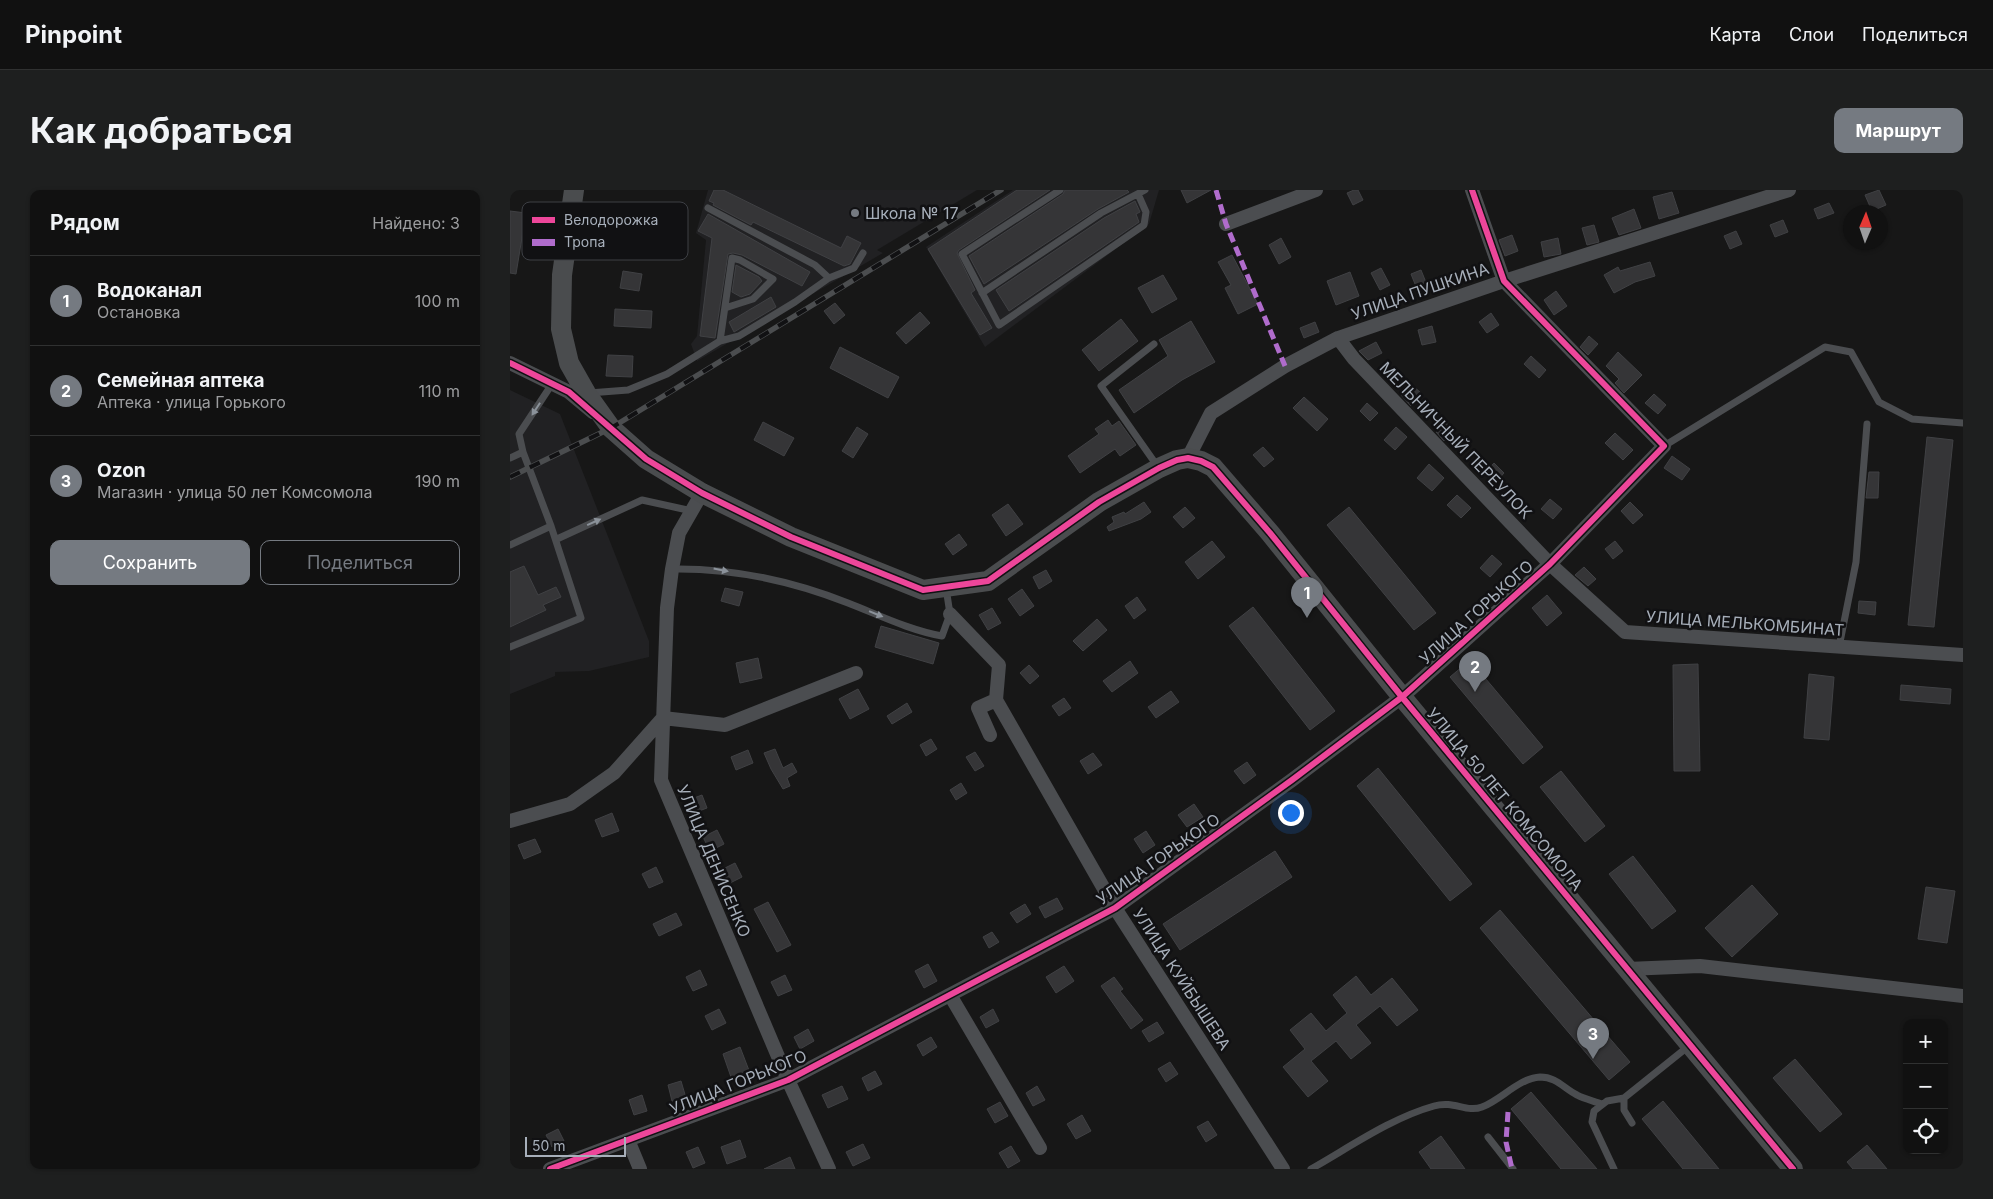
<!DOCTYPE html>
<html lang="ru">
<head>
<meta charset="utf-8">
<style>
  :root { --surface:#111; --page:#1e1f1f; --text:#f1f3f6; --muted:#9c9d9f; --line:#303131; --accent:#757a81 }
  body { margin:0; font-family:Inter,sans-serif; background:var(--page); color:var(--text) }
  .controls { position:absolute; right:15px; bottom:15px; display:grid; overflow:hidden; border-radius:10px; box-shadow:0 1px 4px #0004 }
  .controls button { width:45px; height:45px; display:grid; place-items:center; padding:0; border:0; border-bottom:1px solid var(--line); background:var(--surface); color:var(--text); font:25px sans-serif }
  .compass { position:absolute; left:1333px; top:15px; width:45px; height:45px; border-radius:50%; background:var(--surface); box-shadow:0 1px 4px #0004; rotate:2deg }
  .scale { position:absolute; left:15px; bottom:12px; width:101px; box-sizing:border-box; padding-left:5px; border:2px solid #a7afba; border-top:0; font-size:14px; line-height:18px; white-space:nowrap; color:#a7afba; -webkit-text-stroke:4px #111113; paint-order:stroke }
  .you { position:absolute; left:780px; top:622px; width:18px; height:18px; margin:-12px; border:4px solid #fff; border-radius:50%; background:#1a73e8; box-shadow:0 0 0 8px #1a73e833 }
  .badge { display:grid; place-items:center; width:32px; height:32px; border-radius:50%; background:var(--accent); color:#fff; font-size:16px; font-weight:700 }
  .pin { position:absolute; translate:-50% -41px; filter:drop-shadow(0 1px 2px #0008) }
  .pin::after { content:''; position:absolute; top:26px; width:18px; height:15px; background:inherit; clip-path:polygon(0 0,100% 0,50% 100%) }
  .list { margin:0; padding:0; list-style:none }
  h2 { display:flex; justify-content:space-between; align-items:center; height:65px; margin:0; padding:0 20px; font-size:21px }
  h2 small { font-size:16px; font-weight:400; color:var(--muted) }
  .list li { display:grid; grid-template-columns:32px 1fr auto; gap:15px; align-items:center; box-sizing:border-box; height:90px; padding:0 20px; border-top:1px solid var(--line) }
  .list b { display:block; font-size:19px; white-space:nowrap }
  .list p { margin:0; font-size:16px; white-space:nowrap; color:var(--muted) }
  .list em { font-size:16px; font-style:normal; color:var(--muted) }
  .actions { display:flex; gap:10px; padding:15px 20px }
  .actions a { flex:1; padding:11px 0; border:1px solid var(--accent); border-radius:10px; text-align:center; font-size:18px; color:var(--accent) }
  .actions .main { background:var(--accent); color:#fff }
  .icon { flex:none; width:28px; height:28px; fill:none; stroke:currentColor; stroke-width:2; stroke-linecap:round; stroke-linejoin:round }
  .map { position:relative; flex:none; width:1453px; height:979px; overflow:hidden; border-radius:10px }
  header { display:flex; align-items:center; gap:30px; box-sizing:border-box; height:70px; padding:0 25px; background:var(--surface); border-bottom:1px solid var(--line) }
  header strong { font-size:24px }
  nav { display:flex; gap:28px; margin-inline-start:auto; font-size:18px }
  .intro { display:flex; align-items:center; justify-content:space-between; box-sizing:border-box; height:120px; padding:0 30px }
  h1 { margin:0; font-size:35px }
  .button { padding:12px 22px; border-radius:10px; background:var(--accent); color:#fff; font-size:18px; font-weight:700 }
  main { display:flex; gap:30px; padding:0 30px }
  aside { flex:1; background:var(--surface); border-radius:10px; box-shadow:0 1px 4px #0004 }
  .map>svg:first-child { display:block }
</style>
</head>
<body>
<header>
<strong>Pinpoint</strong>
<nav><a>Карта</a><a>Слои</a><a>Поделиться</a></nav>
</header>
<div class="intro"><h1>Как добраться</h1><a class="button">Маршрут</a></div>
<main>
<aside>
<h2>Рядом<small>Найдено: 3</small></h2>
<ul class="list">
<li><span class="badge">1</span><div><b>Водоканал</b><p>Остановка</p></div><em>100 m</em></li>
<li><span class="badge">2</span><div><b>Семейная аптека</b><p>Аптека · улица Горького</p></div><em>110 m</em></li>
<li><span class="badge">3</span><div><b>Ozon</b><p>Магазин · улица 50 лет Комсомола</p></div><em>190 m</em></li>
</ul>
<div class="actions"><a class="main">Сохранить</a><a>Поделиться</a></div>
</aside>
<div class="map">
<svg width="1453" height="979" viewBox="0 0 1453 979">
  <rect width="100%" height="100%" fill="#171717"/>
  <path fill="#212123" d="M198,0H467L367,60L373,63L187,171L181,154L187,146L196,50L186,43Z
    M503,0H649L639,34L475,157L416,57Z
    M0,200L50,224L139,451V467L79,481L45,482V486L0,504Z"/>
  <path fill="#353537" stroke="#404144" d="M204,0H213L331,58L337,46L351,53L340,74L334,76L243,32L241,35L203,15L204,13L199,11Z
    M507,0H540L449,60L447,63L465,100L461,103L482,138L470,145L418,59Z
    M555,0H617L619,2L588,19L474,94L459,66L553,4Z
    M671,0H701L677,13Z
    M844,0H848L853,10L843,15L837,3Z
    M1369,0L1376,15L1362,21L1355,5Z
    M1162,2L1169,23L1149,29L1143,7Z
    M625,11L630,22L626,24L629,32L499,121L486,100L594,28Z
    M1319,13L1324,23L1308,29L1304,19Z
    M1124,19L1131,38L1109,45L1102,28Z
    M0,21L16,23L6,84L0,83Z
    M198,24L300,82L292,96L232,65L223,63L218,64L205,148L190,146L202,48L188,41Z
    M1273,30L1278,42L1265,47L1260,35Z
    M1084,35L1089,52L1077,55L1072,38Z
    M1226,41L1232,54L1220,59L1214,46Z
    M1002,45L1008,61L995,66L989,50Z
    M771,48L781,67L769,74L759,55Z
    M1048,48L1051,64L1034,67L1031,52Z
    M722,65L748,114L728,124L715,98L721,95L708,72Z
    M1140,72L1145,86L1125,92L1104,103L1094,85L1108,77L1110,81Z
    M226,75L249,87L252,91L240,104L231,107L222,102Z
    M871,78L880,95L870,100L861,83Z
    M911,80L917,95L907,99L901,84Z
    M113,81L132,84L129,101L110,98Z
    M840,82L849,106L826,115L817,91Z
    M653,85L667,109L642,123L628,98Z
    M1046,101L1057,116L1044,125L1034,110Z
    M261,107L266,117L224,142L219,132Z
    M325,113L335,125L324,134L314,121Z
    M105,119L142,121L141,138L104,136Z
    M410,122L420,133L396,154L386,143Z
    M981,123L989,135L977,143L969,132Z
    M611,129L628,151L589,181L572,160Z
    M681,131L705,172L672,190L624,223L609,200L658,166L649,150Z
    M805,132L809,142L794,148L790,138Z
    M922,136L926,152L912,155L908,140Z
    M1079,146L1088,154L1078,165L1070,157Z
    M866,152L872,163L858,170L849,161Z
    M330,157L389,187L378,208L320,178Z
    M1108,162L1132,185L1114,203L1105,193L1109,189L1096,176Z
    M98,165L123,166L122,187L96,186Z
    M1021,166L1036,180L1029,188L1014,174Z
    M901,194L912,204L901,216L891,205Z
    M1144,204L1156,215L1148,224L1135,213Z
    M794,207L818,229L807,241L783,218Z
    M857,213L868,223L860,231L850,221Z
    M598,230L602,236L609,231L626,255L610,266L605,259L570,283L558,266L589,244L585,239Z
    M253,232L284,248L274,266L244,250Z
    M935,232L944,240L934,251L926,242Z
    M347,237L358,244L343,268L332,261Z
    M886,237L897,247L885,260L874,250Z
    M1105,243L1123,260L1113,270L1095,253Z
    M1417,247L1443,250L1424,437L1398,435Z
    M753,257L764,269L754,277L743,265Z
    M1162,266L1180,279L1172,290L1154,278Z
    M984,273L994,283L985,293L975,283Z
    M919,274L934,288L922,301L907,288Z
    M1359,282H1369L1368,308H1356Z
    M947,305L961,318L951,328L937,315Z
    M1040,309L1052,319L1043,329L1031,319Z
    M634,312L641,322L631,329L599,341L597,337L604,332L602,327L614,322L615,324Z
    M1120,312L1133,325L1123,334L1111,321Z
    M498,314L513,334L496,346L482,325Z
    M675,317L685,328L673,338L663,327Z
    M839,317L926,423L904,440L817,335Z
    M449,344L457,355L443,365L435,354Z
    M702,351L715,367L688,389L675,372Z
    M1105,351L1113,361L1103,369L1095,359Z
    M982,365L992,374L980,387L970,378Z
    M14,376L28,405L46,397L51,407L33,415L36,420L0,437V382Z
    M1074,377L1086,389L1078,396L1065,385Z
    M536,380L542,391L529,399L523,387Z
    M215,398L233,402L229,416L211,411Z
    M512,399L524,416L510,426L498,409Z
    M1037,405L1052,423L1037,436L1022,418Z
    M627,407L636,420L624,429L615,416Z
    M1349,411L1366,412L1365,425L1348,423Z
    M743,417L825,521L800,540L719,436Z
    M482,418L491,433L478,440L469,425Z
    M587,429L597,440L573,461L563,451Z
    M371,436L429,453L423,474L365,457Z
    M248,468L252,488L230,493L226,473Z
    M960,470L1033,557L1013,574L940,487Z
    M620,471L628,483L602,502L593,491Z
    M1188,474L1190,581H1164L1163,475Z
    M519,475L529,486L520,494L510,483Z
    M1299,484L1324,487L1319,550L1294,548Z
    M1391,495L1441,499L1440,514L1390,510Z
    M348,499L359,519L340,529L329,509Z
    M661,501L669,512L646,528L638,517Z
    M554,508L561,518L549,526L542,516Z
    M397,513L402,522L382,534L377,526Z
    M421,549L427,559L416,566L410,555Z
    M265,559L273,578L282,573L287,582L277,588L280,596L273,599L261,579L254,563Z
    M238,560L243,573L226,580L221,567Z
    M465,562L474,576L465,581L456,567Z
    M583,563L592,575L578,584L570,571Z
    M737,572L746,585L734,594L724,581Z
    M868,578L962,694L940,711L847,596Z
    M1051,581L1095,636L1075,652L1030,597Z
    M451,593L457,603L446,610L440,600Z
    M192,605L197,618L181,624L176,611Z
    M684,614L693,627L677,637L668,625Z
    M102,623L109,641L92,647L85,630Z
    M207,640L214,654L200,661L193,647Z
    M636,641L645,655L633,663L624,649Z
    M25,649L31,662L14,669L8,655Z
    M765,661L782,687L670,760L653,734Z
    M1123,666L1166,721L1142,739L1099,684Z
    M225,673L232,687L218,694L211,680Z
    M146,677L153,692L139,698L132,684Z
    M1242,695L1268,724L1222,767L1195,738Z
    M1416,697L1445,701L1437,753L1408,749Z
    M547,708L553,719L535,728L529,717Z
    M258,712L281,755L267,762L244,719Z
    M515,714L521,724L507,733L500,723Z
    M990,720L1120,872L1099,890L970,738Z
    M166,723L172,735L149,746L143,734Z
    M482,742L489,752L479,758L473,747Z
    M418,774L427,791L414,798L405,781Z
    M554,776L564,791L546,803L536,787Z
    M190,780L197,795L183,801L176,787Z
    M275,785L282,800L268,806L261,792Z
    M846,786L861,805L882,788L908,820L887,836L870,816L846,835L861,853L841,869L826,851L801,871L818,891L798,907L773,877L795,859L780,840L801,823L816,841L837,823L823,805Z
    M604,787L613,799L610,801L633,830L621,839L591,796Z
    M209,819L216,833L202,840L195,826Z
    M483,819L489,831L476,838L470,827Z
    M647,832L654,843L639,852L632,841Z
    M298,839L304,851L290,859L284,847Z
    M421,847L427,857L413,866L407,855Z
    M230,857L240,883L222,890L213,864Z
    M1285,869L1332,924L1310,942L1263,888Z
    M660,872L668,884L656,892L648,879Z
    M365,881L372,894L358,901L352,888Z
    M171,891L176,908L162,911L158,895Z
    M332,896L338,909L318,918L312,905Z
    M527,896L535,910L523,916L516,903Z
    M1021,902L1087,979H1051L1001,919Z
    M132,905L137,921L124,925L119,910Z
    M1153,911L1209,979H1173L1132,929Z
    M490,912L498,926L485,933L477,919Z
    M572,925L581,941L566,949L557,934Z
    M698,931L707,945L696,952L687,937Z
    M48,939L54,951L42,957L36,945Z
    M931,946L955,979H921L909,962Z
    M230,950L236,967L217,974L211,957Z
    M353,954L360,968L343,976L336,962Z
    M1357,955L1377,979H1343L1337,972Z
    M501,956L510,971L498,978L489,963Z
    M188,957L195,973L183,978L176,962Z
    M280,967L285,979H254Z"/>
  <g fill="none" stroke-linecap="round" stroke-linejoin="round">
    <path stroke="#4b4d50" stroke-width="7" d="M550,0L452,64L489,135L634,35L636,22L628,4
      M198,18L305,75L319,88
      M472,103L591,23L635,0
      M210,151L229,146L285,112L319,88L344,78L353,63
      M644,154L591,196L648,277
      M79,203L118,200L157,184L210,151L222,68L230,70L263,89L243,109L215,118
      M1154,256L1315,157L1341,162L1369,212L1402,229L1453,233
      M13,262L41,336
      M0,268L13,262L9,244L42,194
      M47,349L132,310L182,321
      M0,355L41,336L71,428L0,457
      M162,379C222,378 282,391 338,413C369,425 399,440 432,446L440,424L436,398
      M1329,457L1346,372L1357,234
      M1114,908V920L1122,933
      M978,947L1003,979
      M801,979C840,957 881,928 924,916C944,910 956,923 972,917C991,910 1009,888 1030,887C1047,887 1053,898 1067,905C1074,909 1084,911 1092,914
      M1104,979L1082,932L1084,921L1097,911L1114,908L1180,855"/>
    <path stroke="#4b4d50" stroke-width="14" d="M716,34L806,0
      M828,148L844,169L1040,374L1115,442L1453,465
      M0,173L59,202L83,222
      M678,268L701,223L775,176L828,148L994,91L1279,0
      M192,303L169,343L162,379L157,418L151,590L278,890L319,979
      M440,424L489,475L486,510L468,518L480,545
      M486,510L605,718L773,979
      M0,631L60,614L104,583L153,528L215,535L346,483
      M1117,779L1190,776L1453,806
      M440,805L530,958
      M118,950L130,979
      M40,979L278,890L605,718L782,590L892,507L1040,374L1154,256L994,91L962,0"/>
    <path stroke="#4a4c4e" stroke-width="20" d="M64,0L52,85L51,139L59,173L76,203L101,238L136,269L192,303L281,347L413,400L478,391L589,312L649,278L667,270L678,268L691,271L703,277L760,343L892,507L1283,979"/>
    <defs>
      <path id="rail" d="M0,287L101,238L491,0"/>
    </defs>
    <use href="#rail" stroke="#4b4d4f" stroke-width="5.5"/>
    <use href="#rail" stroke="#111113" stroke-width="4" stroke-dasharray="11" stroke-linecap="butt"/>
    <path stroke="#b06ccc" stroke-width="5" stroke-dasharray="10 5" stroke-linecap="butt" d="M706,0L716,34L775,176
      M998,922L996,952L1002,979"/>
    <defs>
      <path id="cycleway" d="M0,173L59,202L136,269L192,303L281,347L413,400L478,391L589,312L649,278L667,270L678,268L691,271L703,277L760,343L892,507L1283,979
        M40,979L278,890L605,718L782,590L892,507L1040,374L1154,256L994,91L962,0"/>
    </defs>
    <use href="#cycleway" stroke="#111113" stroke-width="9"/>
    <use href="#cycleway" stroke="#ed469a" stroke-width="6"/>
  </g>
  <defs><path id="oneway-solid" d="M-6-.8H1V-3.2L6.5 0L1 3.2V.8H-6Z" transform="scale(1.25)"/></defs>
  <g fill="#8b929a">
    <use href="#oneway-solid" transform="translate(26 219) rotate(123)"/>
    <use href="#oneway-solid" transform="translate(84 332) rotate(-24)"/>
    <use href="#oneway-solid" transform="translate(211 380) rotate(11)"/>
    <use href="#oneway-solid" transform="translate(366 424) rotate(22)"/>
  </g>
  <circle fill="#757a81" stroke="#111113" stroke-width="2" cx="345" cy="23" r="5"/>
  <g text-anchor="middle" dominant-baseline="central" stroke-width="5" stroke-linejoin="round" paint-order="stroke">
    <g font-size="16" fill="#a7afba" stroke="#111113" text-anchor="start">
      <text x="355" y="23">Школа № 17</text>
    </g>
    <g font-size="16" fill="#a7afba" stroke="#111113">
      <text transform="translate(910 101) rotate(-19)">УЛИЦА ПУШКИНА</text>
      <text transform="translate(946 250) rotate(46)">МЕЛЬНИЧНЫЙ ПЕРЕУЛОК</text>
      <text transform="translate(966 422) rotate(-42)">УЛИЦА ГОРЬКОГО</text>
      <text transform="translate(1235 433) rotate(4)">УЛИЦА МЕЛЬКОМБИНАТ</text>
      <text transform="translate(995 609) rotate(50)">УЛИЦА 50 ЛЕТ КОМСОМОЛА</text>
      <text transform="translate(648 669) rotate(-35)">УЛИЦА ГОРЬКОГО</text>
      <text transform="translate(204 671) rotate(67)">УЛИЦА ДЕНИСЕНКО</text>
      <text transform="translate(672 789) rotate(57)">УЛИЦА КУЙБЫШЕВА</text>
      <text transform="translate(228 892) rotate(-22)">УЛИЦА ГОРЬКОГО</text>
    </g>
  </g>
  <rect x="12" y="12" width="166" height="58" rx="8" fill="#111113" stroke="#3e4045" stroke-width="1"/>
  <rect x="22" y="27" width="23" height="6" fill="#ed469a"/>
  <rect x="22" y="49" width="23" height="7" fill="#b06ccc"/>
  <g font-size="14" fill="#a7afba">
    <text x="54" y="35">Велодорожка</text>
    <text x="54" y="57">Тропа</text>
  </g>
</svg>
<div class="controls">
<button>+</button>
<button>−</button>
<button><svg class="icon" aria-label="locate" viewBox="0 0 24 24"><circle cx="12" cy="12" r="6"/><path d="M12 2v4M12 18v4M2 12h4M18 12h4"/></svg></button>
</div>
<svg class="compass" viewBox="-18 -18 36 36"><path d="M0-13l5 13h-10z" fill="#e53935"/><path d="M0 13l5-13h-10z" fill="#9c9d9f"/></svg>
<div class="scale">50 m</div>
<div class="you"></div>
<div class="pin badge" style="left:797px;top:428px">1</div>
<div class="pin badge" style="left:965px;top:502px">2</div>
<div class="pin badge" style="left:1083px;top:869px">3</div>
</div>
</main>
</body>
</html>
